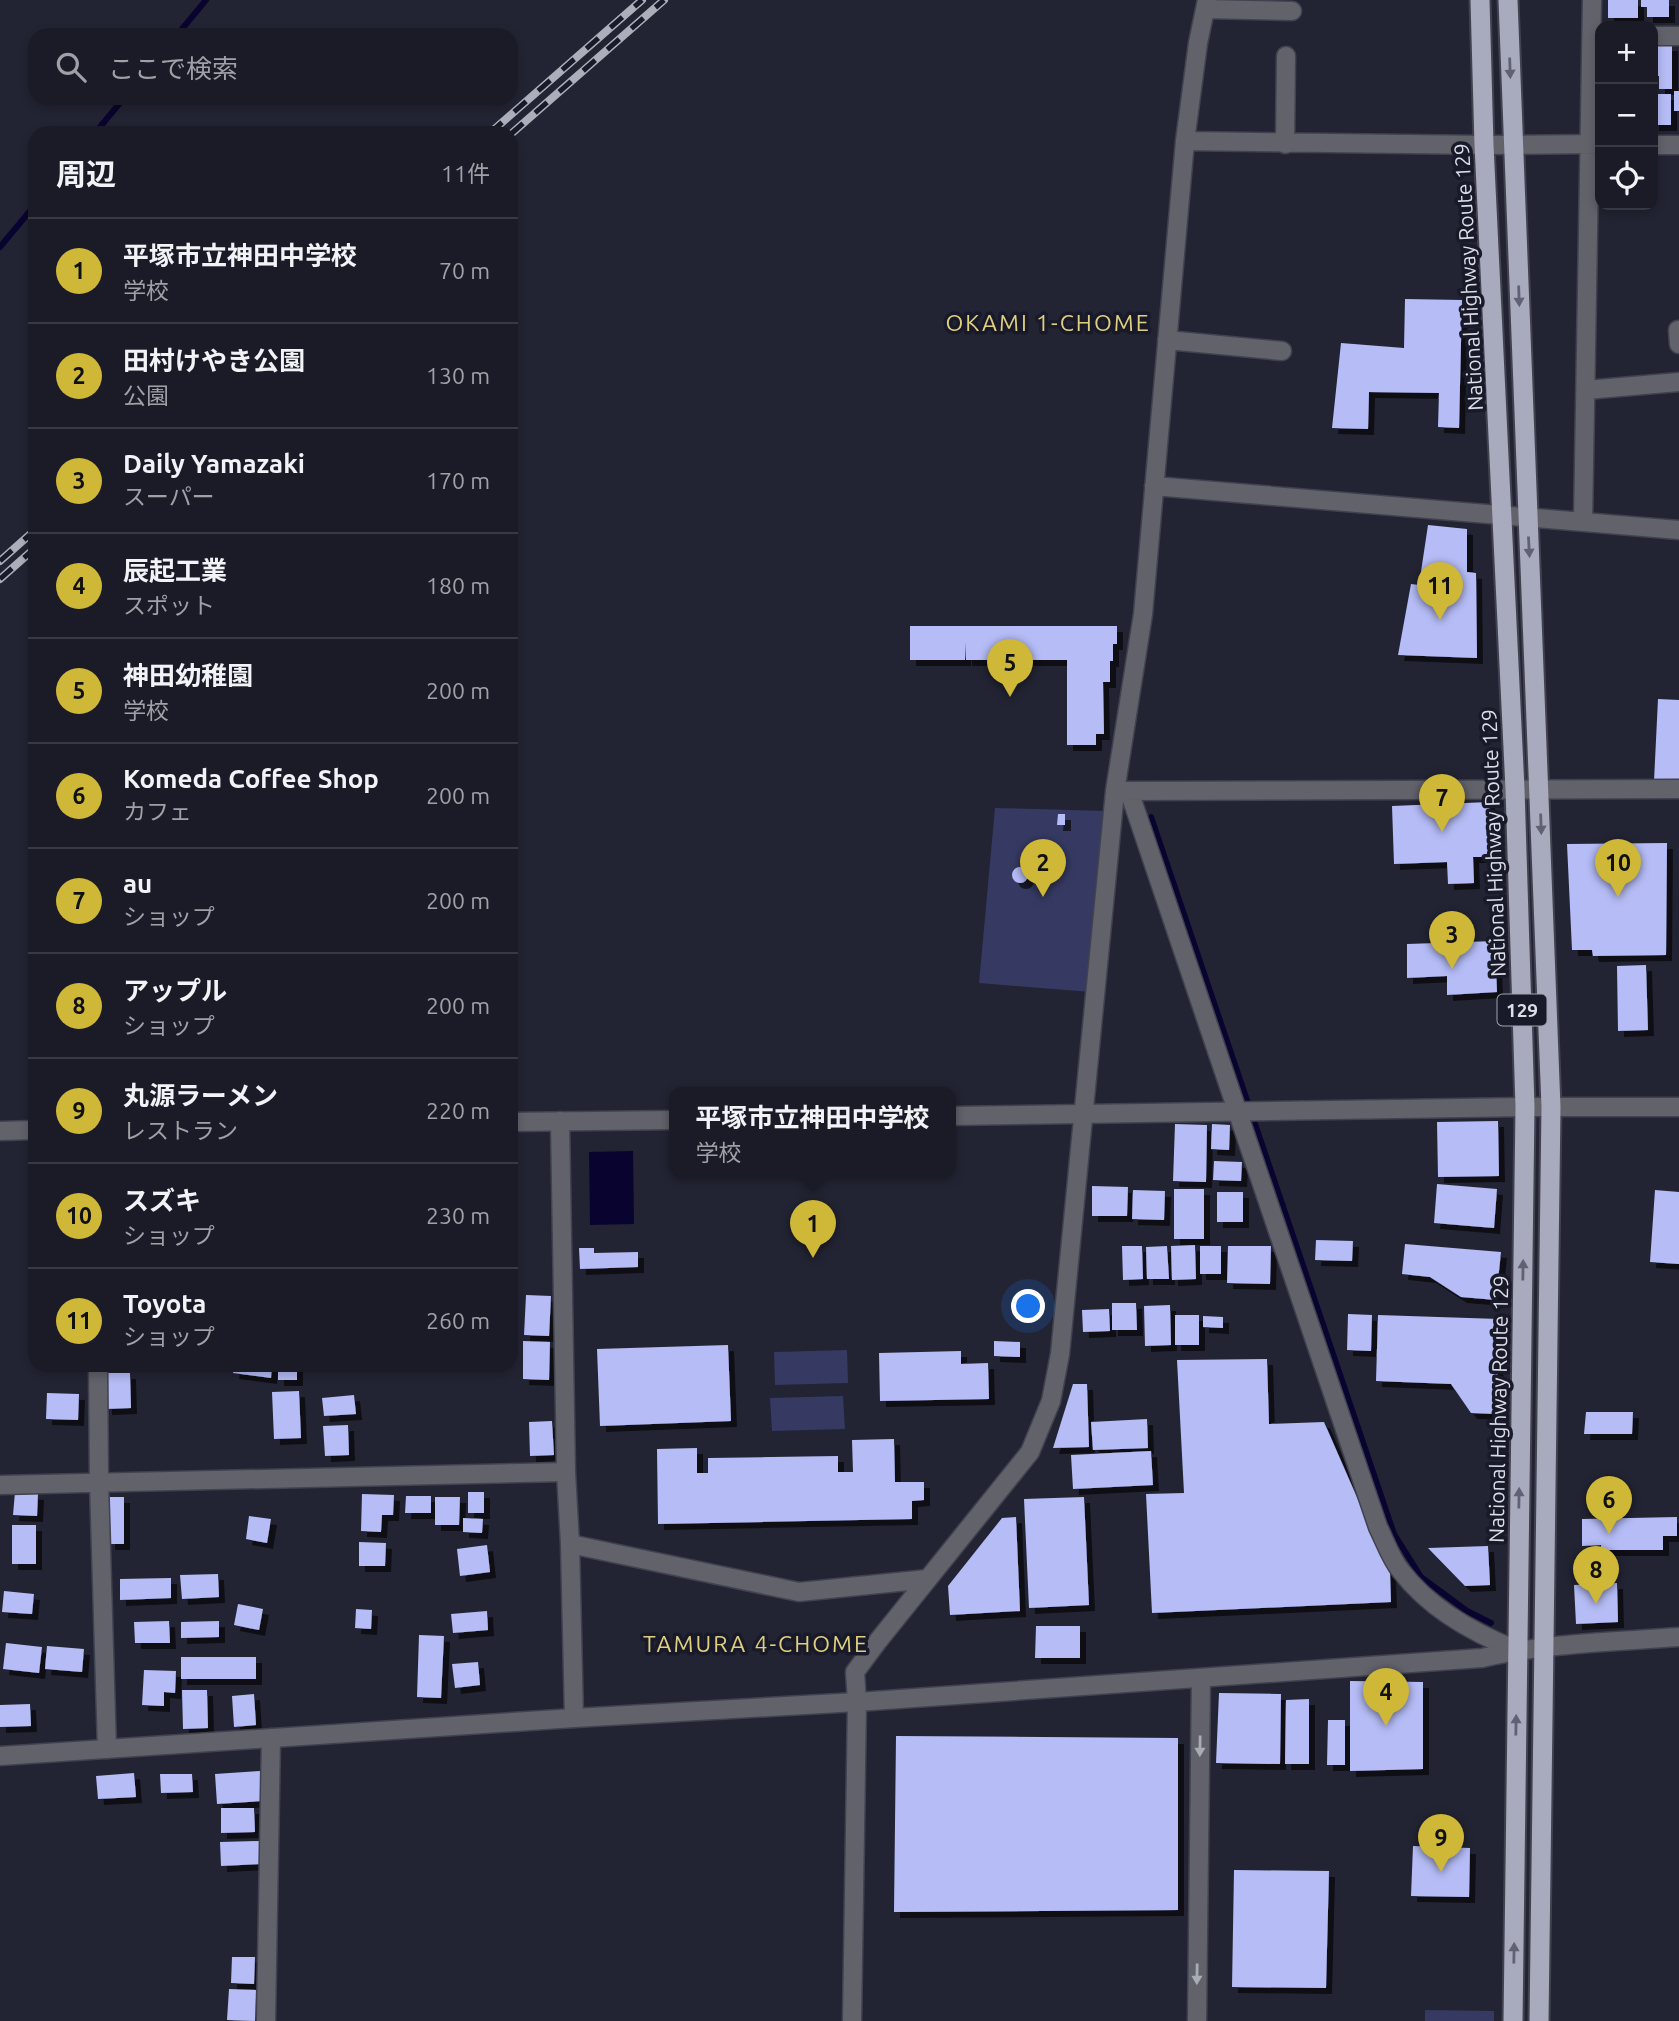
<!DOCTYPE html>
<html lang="ja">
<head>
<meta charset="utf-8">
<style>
  :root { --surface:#1a1b26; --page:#23242e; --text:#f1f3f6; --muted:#9fa1a7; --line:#383943; --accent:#cfb837 }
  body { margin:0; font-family:Ubuntu,"Noto Sans JP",sans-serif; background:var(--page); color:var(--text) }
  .controls { position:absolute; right:21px; top:21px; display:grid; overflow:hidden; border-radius:14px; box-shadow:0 4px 10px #0003 }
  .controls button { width:63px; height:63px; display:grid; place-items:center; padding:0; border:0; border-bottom:2px solid var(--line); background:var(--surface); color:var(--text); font:35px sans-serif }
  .you { position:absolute; left:1029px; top:1307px; width:24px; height:24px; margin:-18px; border:5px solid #fff; border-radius:50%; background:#1a73e8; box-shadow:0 0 0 10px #1a73e833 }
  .badge { display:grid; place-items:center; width:46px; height:46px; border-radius:50%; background:var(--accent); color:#111; font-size:23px; font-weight:700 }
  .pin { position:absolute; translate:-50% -58px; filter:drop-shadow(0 2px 4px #0008) }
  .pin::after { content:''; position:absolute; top:37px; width:24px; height:21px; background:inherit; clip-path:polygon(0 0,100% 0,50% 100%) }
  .popup { position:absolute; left:669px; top:1087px; width:287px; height:91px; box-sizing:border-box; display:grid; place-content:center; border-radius:14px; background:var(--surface); filter:drop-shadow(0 2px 5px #0005); font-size:23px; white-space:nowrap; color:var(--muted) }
  .popup b { font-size:26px; color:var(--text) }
  .popup::after { content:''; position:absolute; left:50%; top:100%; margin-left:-14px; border:14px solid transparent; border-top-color:var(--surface) }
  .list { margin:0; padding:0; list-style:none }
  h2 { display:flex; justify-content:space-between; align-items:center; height:91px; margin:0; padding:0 28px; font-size:30px }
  h2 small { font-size:23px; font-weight:400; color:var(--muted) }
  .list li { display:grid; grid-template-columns:46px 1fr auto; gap:21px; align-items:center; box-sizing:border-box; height:105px; padding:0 28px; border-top:2px solid var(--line) }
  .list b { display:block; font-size:26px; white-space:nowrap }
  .list p { margin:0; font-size:23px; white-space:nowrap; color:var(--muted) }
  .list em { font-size:23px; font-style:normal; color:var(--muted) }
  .icon { flex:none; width:38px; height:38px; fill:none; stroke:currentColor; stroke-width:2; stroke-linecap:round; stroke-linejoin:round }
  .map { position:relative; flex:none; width:1679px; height:2021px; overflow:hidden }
  .search { position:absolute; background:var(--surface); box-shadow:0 4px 10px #0003; left:28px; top:28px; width:490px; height:77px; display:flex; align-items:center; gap:18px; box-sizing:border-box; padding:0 24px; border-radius:21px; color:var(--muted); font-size:26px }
  .panel { position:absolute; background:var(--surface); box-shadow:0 4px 10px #0003; left:28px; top:126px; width:490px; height:1246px; border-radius:21px }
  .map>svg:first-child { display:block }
</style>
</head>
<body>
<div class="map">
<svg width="1679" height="2021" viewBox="0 0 1679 2021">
  <defs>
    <filter id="shadow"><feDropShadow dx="6" dy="6" stdDeviation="0" flood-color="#0009"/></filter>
  </defs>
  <rect width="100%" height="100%" fill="#222433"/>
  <path fill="#363962" d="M995,808L1107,811L1091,992L979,983Z
    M847,1350L848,1383L775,1385L774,1352Z
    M843,1396L845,1429L772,1431L770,1398Z
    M1425,2010L1494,2011V2021H1425Z"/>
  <path fill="#09042f" d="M633,1151L634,1224L590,1225L589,1152Z"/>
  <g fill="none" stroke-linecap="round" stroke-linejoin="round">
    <path stroke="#09042f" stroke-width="6" d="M177,35L206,0
      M95,133L124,98
      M0,247L35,205
      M1151,817L1394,1534L1421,1577L1467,1611L1491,1623"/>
  </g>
  <path fill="#b5bcf6" filter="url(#shadow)" d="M1608,0H1638V18H1608Z
    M1641,0H1669V17H1647V7H1641Z
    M1653,45H1672V89H1659V76H1653Z
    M1674,91H1679V111H1674Z
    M1653,94H1671V125H1653Z
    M1405,299L1462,300L1459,428L1438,427L1439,393L1369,392L1368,429L1332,428L1341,343L1404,348Z
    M1428,525L1467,529V572L1476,573L1477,658L1398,655L1411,584L1419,585Z
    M910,626H1117V644H1113V661H1110V682H1103L1104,734H1096V745H1067V660H966L965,642V660H910Z
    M1658,699L1679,700V780L1654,781Z
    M1489,802L1492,857H1473L1474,883L1448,884L1447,862L1394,864L1392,806Z
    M1058,814H1065V825H1057Z
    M1667,843L1666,955L1593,956L1592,950H1572L1567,844Z
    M1012 875a8 8 0 1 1 16 0a8 8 0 1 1-16 0Z
    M1495,941L1497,992L1447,995V976L1407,978V944Z
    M1646,965L1648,1030L1618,1031L1617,966Z
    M1498,1121L1499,1176L1438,1177L1437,1122Z
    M1175,1124L1207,1125L1206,1182L1173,1181Z
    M1212,1124L1230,1125L1229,1150L1211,1149Z
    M1214,1161L1242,1162L1241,1181L1213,1180Z
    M1437,1184L1497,1189L1494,1228L1434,1223Z
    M1092,1186L1128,1187L1127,1216H1092Z
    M1174,1189H1204V1239H1174Z
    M1133,1190L1165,1191L1164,1220L1132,1219Z
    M1655,1190L1679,1192V1264L1650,1262Z
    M1217,1192H1243V1222H1217Z
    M1316,1240L1353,1241L1352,1261L1315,1260Z
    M1405,1244L1501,1252L1496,1300L1461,1297L1430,1277L1402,1274Z
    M1195,1245L1196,1279L1172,1280L1171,1246Z
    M1122,1246H1142L1143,1279L1123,1280Z
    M1167,1246L1169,1279H1147L1146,1247Z
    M1200,1246H1221V1274H1200Z
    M1228,1246H1271L1270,1284L1227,1283Z
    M579,1248H594V1253L638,1252V1267L580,1269Z
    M526,1295L551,1296L549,1336L524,1335Z
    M1112,1303H1136L1137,1330H1112Z
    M1170,1305L1171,1345L1145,1346L1144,1306Z
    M1109,1309L1110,1331L1083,1332L1082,1310Z
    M1348,1314L1372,1315L1371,1351L1347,1350Z
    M1175,1315H1199V1345H1175Z
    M1378,1315L1499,1319L1496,1414L1471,1413L1451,1384L1376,1381Z
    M1203,1316L1223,1317V1328L1203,1327Z
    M523,1341L550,1342L549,1380L523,1379Z
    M994,1341L1020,1342V1357L994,1356Z
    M728,1345L731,1421L600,1426L597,1349Z
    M961,1351V1364L988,1363L989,1399L880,1401L879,1353Z
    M1267,1359L1269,1424L1324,1422L1390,1573L1391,1602L1152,1613L1146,1494L1184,1493L1177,1360Z
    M234,1365H272L271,1378L233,1373Z
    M278,1365H297V1380H278Z
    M105,1373H130L131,1408L106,1409Z
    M1073,1384H1087L1089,1447L1053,1448Z
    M299,1391L301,1438L274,1439L272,1392Z
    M47,1393L79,1394L78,1420L46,1419Z
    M354,1395L356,1414L324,1416L322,1398Z
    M1586,1412H1633L1632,1434H1584Z
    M1147,1419L1148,1448L1093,1450L1091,1422Z
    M552,1421L554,1455L530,1456L529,1422Z
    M348,1425L349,1455L325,1456L323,1426Z
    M894,1439L895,1482H924V1500L912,1501V1519L658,1524L657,1449L697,1448V1473H708V1458L838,1456V1472H853L852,1440Z
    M1151,1451L1153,1485L1073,1489L1071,1455Z
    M15,1492L38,1494L37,1516L13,1515Z
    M468,1492H484V1513H468Z
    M362,1494L394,1495L393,1515H382L381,1532L361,1531Z
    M406,1496H431V1513H405Z
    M109,1497H124V1544H109Z
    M435,1497H460L459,1525H435Z
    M1084,1497L1089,1605L1029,1608L1024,1499Z
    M249,1516L271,1519L267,1543L246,1539Z
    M1016,1517L1020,1611L950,1615L948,1586L1002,1518Z
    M1677,1517V1536H1663V1550H1601V1545L1582,1546V1519Z
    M463,1518L483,1519L482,1533L463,1532Z
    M12,1525H36V1564H12Z
    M359,1542L386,1543L385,1566H359Z
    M487,1545L490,1572L460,1576L457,1549Z
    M1488,1546L1490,1585L1465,1586L1428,1548Z
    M218,1574L219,1597L182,1599L180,1575Z
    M171,1578V1598L120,1600V1579Z
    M1617,1583L1618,1622L1576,1624L1574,1585Z
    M4,1591L34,1594L32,1614L2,1612Z
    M238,1604L263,1609L259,1630L234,1625Z
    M356,1609L372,1610L371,1629L355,1628Z
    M487,1611L488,1630L453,1633L451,1614Z
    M169,1621L170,1643H135L134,1622Z
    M219,1621V1637L181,1638V1622Z
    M1036,1626H1080V1658H1035Z
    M419,1635L444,1636L441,1698L417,1697Z
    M6,1643L42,1647L39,1673L3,1669Z
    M47,1646L84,1649L82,1672L45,1669Z
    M181,1657H256V1679H181Z
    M478,1662L480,1685L455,1688L452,1664Z
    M144,1670L176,1671L175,1693L164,1692V1706L142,1705Z
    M1350,1681L1423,1682V1769L1350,1771Z
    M182,1690H207L208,1728L183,1729Z
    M1219,1693L1281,1694L1280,1764L1216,1763Z
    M254,1694L256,1725L234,1727L232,1696Z
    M1309,1699V1764H1285L1286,1700Z
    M30,1704L31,1726L0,1727V1705Z
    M1328,1720H1345V1765H1327Z
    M896,1736L1178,1738V1910L894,1912Z
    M260,1771L262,1801L217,1804L215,1774Z
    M134,1773L136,1797L98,1799L96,1776Z
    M160,1774H192L193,1792L161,1793Z
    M221,1808H254L255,1832L221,1833Z
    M261,1841V1864L221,1866L220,1842Z
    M1413,1846L1470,1848L1469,1897L1411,1896Z
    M1234,1870L1329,1871L1326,1988L1232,1987Z
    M232,1957H255L254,1984L231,1983Z
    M229,1989L256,1990L255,2021L227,2020Z"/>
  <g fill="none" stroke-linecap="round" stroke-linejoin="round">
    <defs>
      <path id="minor" d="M1206,9L1292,11
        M1653,36H1679
        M1185,141L1484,145L1600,144
        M1285,144L1286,56
        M1653,145H1679
        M1678,330L1679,344
        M1167,340L1282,351
        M1586,390L1679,382
        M1154,486L1679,530
        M1583,522L1592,0
        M1119,791L1679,789
        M1129,791L1378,1527C1385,1541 1391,1559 1401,1571C1430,1609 1473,1633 1517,1650
        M560,1121L566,1472L570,1544L574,1718
        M98,1365L99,1483L107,1749
        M0,1485L566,1472
        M570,1544L799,1592L928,1579
        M266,2021L271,1738
        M852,2021L857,1702L855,1672L878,1641L1030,1452L1051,1401L1060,1354L1115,791L1143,614L1185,141L1198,43L1207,0
        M1197,2021L1201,1678"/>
      <path id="tertiary" d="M951,1116L1525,1107H1679
        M511,1122L675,1120
        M0,1131L35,1130
        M0,1756L574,1718L857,1702L1482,1658C1546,1643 1613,1642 1679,1637"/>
      <path id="trunk" d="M1480,0L1484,145L1515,789L1525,1107L1513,2021
        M1508,0L1551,1107L1539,2021"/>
    </defs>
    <use href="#minor" stroke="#404250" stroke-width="21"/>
    <use href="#tertiary" stroke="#404250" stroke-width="21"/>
    <use href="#trunk" stroke="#404250" stroke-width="23"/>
    <use href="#minor" stroke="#61626a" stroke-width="18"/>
    <use href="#tertiary" stroke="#61626a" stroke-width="18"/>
    <use href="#trunk" stroke="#a8aabd" stroke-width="19"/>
    <defs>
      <path id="rail" d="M490,133L642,0
        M511,134L664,0
        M0,561L35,530
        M0,579L35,548"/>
    </defs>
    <use href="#rail" stroke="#acaeb9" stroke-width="8"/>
    <use href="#rail" stroke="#191a29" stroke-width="5" stroke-dasharray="16" stroke-linecap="butt"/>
  </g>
  <defs><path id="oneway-solid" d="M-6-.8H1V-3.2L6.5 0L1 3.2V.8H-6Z" transform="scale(1.75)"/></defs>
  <g fill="#606273">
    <use href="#oneway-solid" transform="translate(1510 68) rotate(88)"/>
    <use href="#oneway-solid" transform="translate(1519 296) rotate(88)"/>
    <use href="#oneway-solid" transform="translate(1529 547) rotate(87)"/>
    <use href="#oneway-solid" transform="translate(1541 824) rotate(88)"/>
    <use href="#oneway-solid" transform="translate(1523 1270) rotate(-89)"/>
    <use href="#oneway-solid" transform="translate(1519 1498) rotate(-89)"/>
    <use href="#oneway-solid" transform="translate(1516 1725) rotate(-89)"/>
    <use href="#oneway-solid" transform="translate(1514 1953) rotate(-89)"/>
  </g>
  <g fill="#aaacb5">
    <use href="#oneway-solid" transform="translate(1200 1746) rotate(91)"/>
    <use href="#oneway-solid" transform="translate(1197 1974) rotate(91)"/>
  </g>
  <g text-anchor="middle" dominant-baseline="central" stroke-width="7" stroke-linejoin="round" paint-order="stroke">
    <rect fill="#191a29" stroke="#a1a2ae" stroke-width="2" x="1497.5" y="994.5" width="49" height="31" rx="5"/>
    <g font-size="19" font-weight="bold" fill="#dbdde7">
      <text x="1522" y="1010">129</text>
    </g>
    <g font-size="21" fill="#dbdde7" stroke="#191a29">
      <text transform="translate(1468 277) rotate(-93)">National Highway Route 129</text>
      <text transform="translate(1493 843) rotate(-92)">National Highway Route 129</text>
      <text transform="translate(1498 1409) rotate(-89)">National Highway Route 129</text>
    </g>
    <g font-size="23" letter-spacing="2" fill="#decf81" stroke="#191a29">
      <text x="1048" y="322">OKAMI 1-CHOME</text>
      <text x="756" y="1643">TAMURA 4-CHOME</text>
    </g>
  </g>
</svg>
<div class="controls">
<button>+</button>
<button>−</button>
<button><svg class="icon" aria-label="locate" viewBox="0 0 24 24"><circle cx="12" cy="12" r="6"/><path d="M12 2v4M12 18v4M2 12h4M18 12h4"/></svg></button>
</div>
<div class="you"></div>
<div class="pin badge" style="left:813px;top:1258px">1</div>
<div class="popup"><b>平塚市立神田中学校</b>学校</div>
<div class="pin badge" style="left:1043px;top:897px">2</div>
<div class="pin badge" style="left:1452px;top:969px">3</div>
<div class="pin badge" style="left:1386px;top:1726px">4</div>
<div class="pin badge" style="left:1010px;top:697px">5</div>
<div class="pin badge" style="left:1609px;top:1534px">6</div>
<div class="pin badge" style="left:1442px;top:832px">7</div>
<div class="pin badge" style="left:1596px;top:1604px">8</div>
<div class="pin badge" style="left:1441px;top:1872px">9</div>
<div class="pin badge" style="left:1618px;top:897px">10</div>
<div class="pin badge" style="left:1440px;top:620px">11</div>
<div class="search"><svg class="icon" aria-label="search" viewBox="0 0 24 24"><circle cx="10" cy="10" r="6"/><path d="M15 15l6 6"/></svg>ここで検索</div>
<section class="panel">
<h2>周辺<small>11件</small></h2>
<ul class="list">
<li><span class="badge">1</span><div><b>平塚市立神田中学校</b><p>学校</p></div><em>70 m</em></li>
<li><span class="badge">2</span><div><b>田村けやき公園</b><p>公園</p></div><em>130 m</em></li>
<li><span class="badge">3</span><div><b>Daily Yamazaki</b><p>スーパー</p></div><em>170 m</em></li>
<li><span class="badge">4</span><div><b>辰起工業</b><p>スポット</p></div><em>180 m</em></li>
<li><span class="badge">5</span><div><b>神田幼稚園</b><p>学校</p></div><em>200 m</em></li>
<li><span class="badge">6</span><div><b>Komeda Coffee Shop</b><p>カフェ</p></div><em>200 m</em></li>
<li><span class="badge">7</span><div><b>au</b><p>ショップ</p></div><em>200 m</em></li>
<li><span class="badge">8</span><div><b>アップル</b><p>ショップ</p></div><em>200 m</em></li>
<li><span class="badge">9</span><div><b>丸源ラーメン</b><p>レストラン</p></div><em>220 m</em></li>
<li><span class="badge">10</span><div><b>スズキ</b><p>ショップ</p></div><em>230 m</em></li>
<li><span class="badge">11</span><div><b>Toyota</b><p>ショップ</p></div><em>260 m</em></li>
</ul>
</section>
</div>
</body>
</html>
